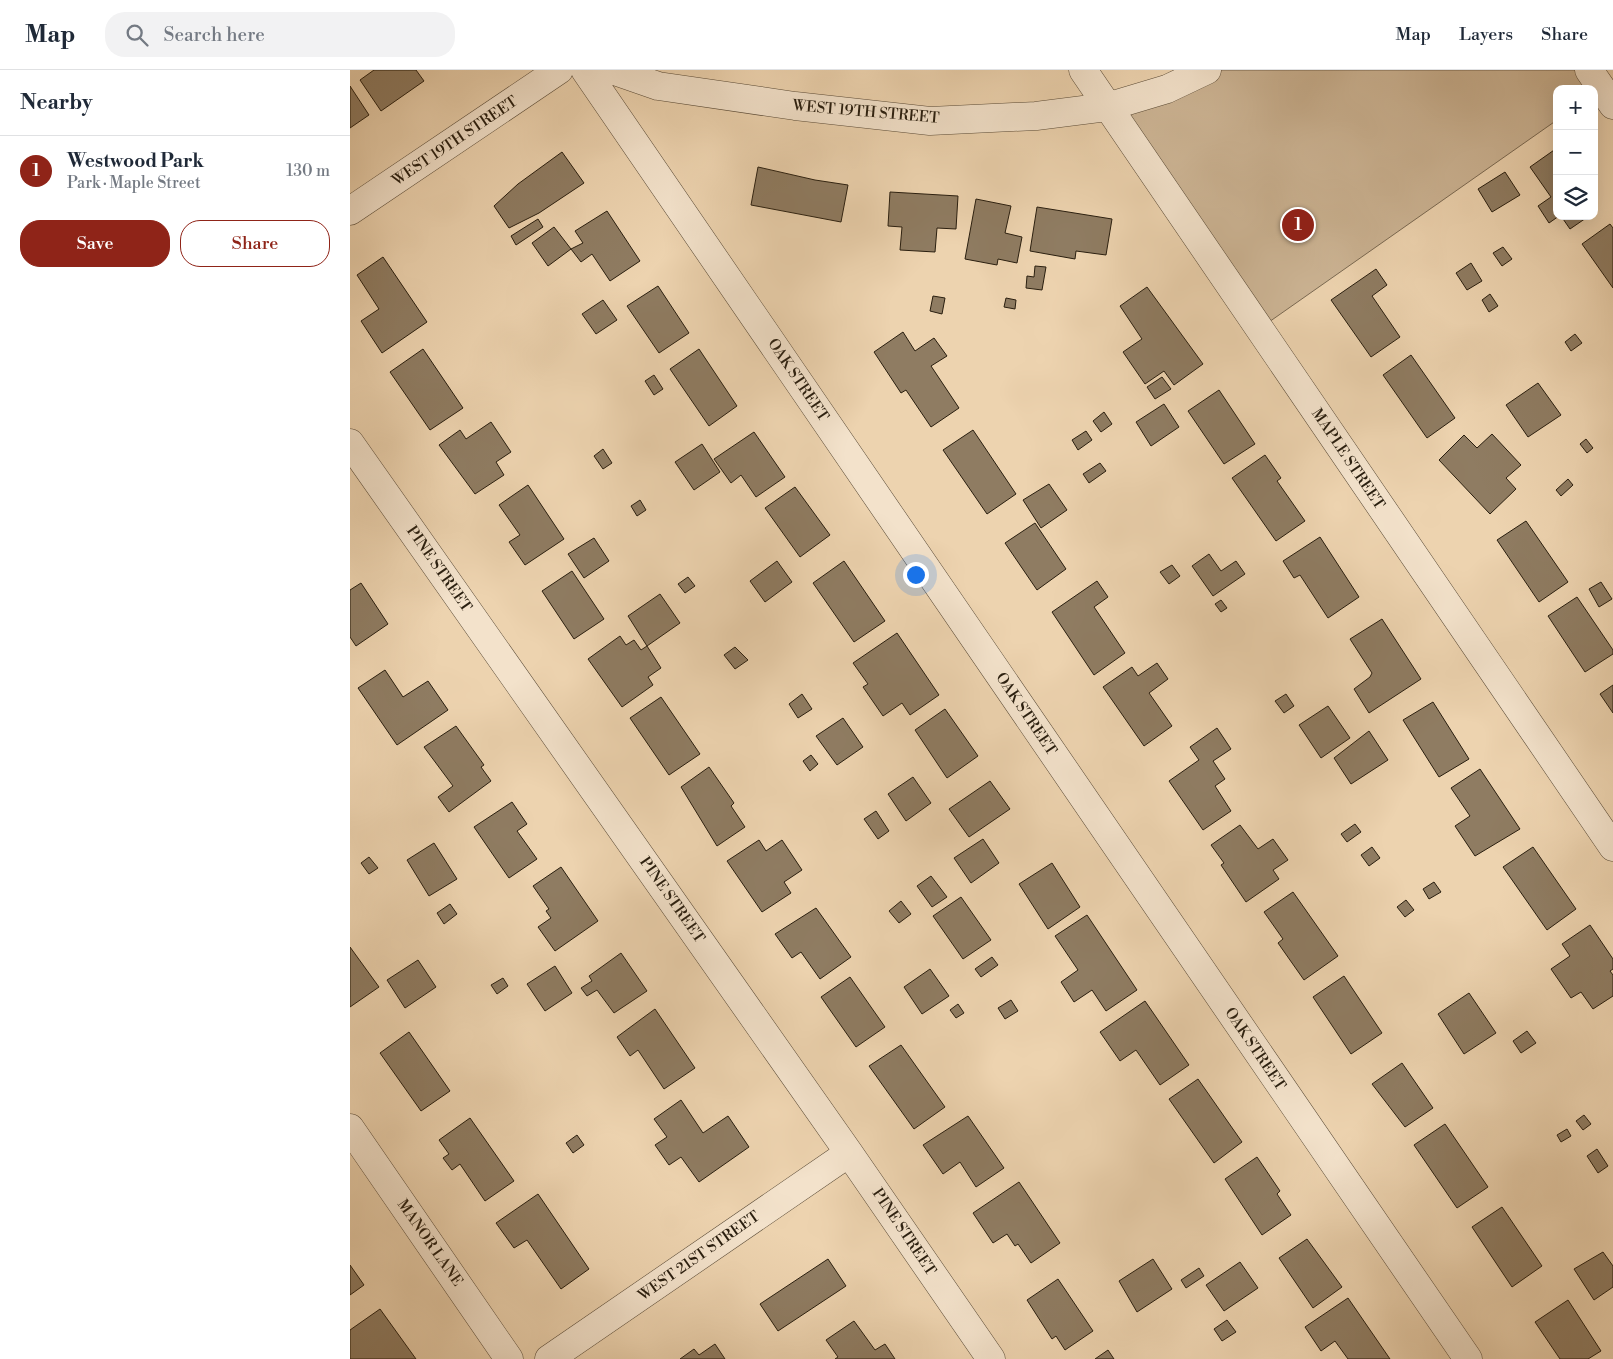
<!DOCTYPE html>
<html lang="en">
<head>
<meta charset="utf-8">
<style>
  :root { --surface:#fff; --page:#f2f2f3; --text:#1f2937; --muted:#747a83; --line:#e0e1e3; --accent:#8f2418 }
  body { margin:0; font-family:"Libre Bodoni",serif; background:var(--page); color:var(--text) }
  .controls { position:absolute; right:15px; top:15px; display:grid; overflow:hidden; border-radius:10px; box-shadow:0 5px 20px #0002 }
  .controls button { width:45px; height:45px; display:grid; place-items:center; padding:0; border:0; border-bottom:1px solid var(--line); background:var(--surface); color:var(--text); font:25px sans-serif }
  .you { position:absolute; left:565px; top:504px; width:18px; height:18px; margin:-12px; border:4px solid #fff; border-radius:50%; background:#1a73e8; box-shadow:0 0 0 8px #1a73e833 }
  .badge { display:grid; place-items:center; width:32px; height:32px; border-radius:50%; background:var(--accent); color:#fff; font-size:16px; font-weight:700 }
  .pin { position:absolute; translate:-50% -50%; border:2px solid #fff; box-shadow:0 1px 5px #0006 }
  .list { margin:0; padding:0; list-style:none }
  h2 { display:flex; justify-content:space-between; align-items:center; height:65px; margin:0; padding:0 20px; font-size:21px }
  h2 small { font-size:16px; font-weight:400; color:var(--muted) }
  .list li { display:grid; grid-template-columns:32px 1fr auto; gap:15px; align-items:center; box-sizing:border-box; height:70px; padding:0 20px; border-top:1px solid var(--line) }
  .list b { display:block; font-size:19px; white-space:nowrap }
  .list p { margin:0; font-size:16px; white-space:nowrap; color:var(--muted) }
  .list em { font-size:16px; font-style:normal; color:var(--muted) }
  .actions { display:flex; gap:10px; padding:15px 20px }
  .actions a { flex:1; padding:11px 0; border:1px solid var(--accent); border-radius:20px; text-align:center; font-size:18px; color:var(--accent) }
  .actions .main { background:var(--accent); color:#fff }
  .icon { flex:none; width:28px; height:28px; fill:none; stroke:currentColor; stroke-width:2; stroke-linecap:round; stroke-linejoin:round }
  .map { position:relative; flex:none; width:1263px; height:1289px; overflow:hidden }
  header { display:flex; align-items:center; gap:30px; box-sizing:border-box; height:70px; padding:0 25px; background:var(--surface); border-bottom:1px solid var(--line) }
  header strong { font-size:24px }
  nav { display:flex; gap:28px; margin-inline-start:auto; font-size:18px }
  .search { width:350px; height:45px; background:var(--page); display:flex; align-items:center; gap:12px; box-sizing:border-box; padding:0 18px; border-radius:20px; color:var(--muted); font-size:19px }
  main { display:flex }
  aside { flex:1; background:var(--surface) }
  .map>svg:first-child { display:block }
</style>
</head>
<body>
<header>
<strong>Map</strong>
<div class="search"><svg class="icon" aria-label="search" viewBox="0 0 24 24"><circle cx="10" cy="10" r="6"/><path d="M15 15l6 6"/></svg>Search here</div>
<nav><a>Map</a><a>Layers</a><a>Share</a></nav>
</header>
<main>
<aside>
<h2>Nearby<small></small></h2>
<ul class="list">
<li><span class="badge">1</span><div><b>Westwood Park</b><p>Park · Maple Street</p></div><em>130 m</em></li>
</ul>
<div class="actions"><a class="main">Save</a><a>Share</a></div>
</aside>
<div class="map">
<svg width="1263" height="1289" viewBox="0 0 1263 1289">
  <rect width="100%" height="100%" fill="#edd3af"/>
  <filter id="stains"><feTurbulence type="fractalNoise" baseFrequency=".004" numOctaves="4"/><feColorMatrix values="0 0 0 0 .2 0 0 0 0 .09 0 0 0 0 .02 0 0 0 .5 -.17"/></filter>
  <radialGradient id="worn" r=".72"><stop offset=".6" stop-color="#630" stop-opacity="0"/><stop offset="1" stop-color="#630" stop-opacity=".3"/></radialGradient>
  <path fill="#ccb494" stroke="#7a6952" d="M857,0H1239L1244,19H1207V50L909,259L757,37Z"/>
  <path fill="#8f7c62" stroke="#291e0f" d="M24,0H66L74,11L31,41L10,10Z
    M0,16L19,45L0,58Z
    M1207,78V146H1209L1199,153L1188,136L1201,127L1180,97Z
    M212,82L234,113L189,143L159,158L144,136L168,114Z
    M408,97L465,110L498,115L491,152L401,135Z
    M1155,102L1170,125L1142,142L1128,119Z
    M540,122L608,126L606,159L587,158L585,182L550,180L552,157L538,156Z
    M626,129L661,136L655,163L672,167L667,193L648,189L647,195L615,189Z
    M687,137L762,149L756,185L726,181L725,189L680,181Z
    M257,141L290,191L260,211L242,184L231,192L221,179L233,173L225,161Z
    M1211,146H1239L1220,159Z
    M188,149L193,157L166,175L161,166Z
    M1260,154L1263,158V218L1232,174Z
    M204,157L221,179L198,196L182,173Z
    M1153,177L1162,189L1152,196L1143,183Z
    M33,187L77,252L32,283L11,251L29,239L7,205Z
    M1121,193L1132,211L1117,220L1106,203Z
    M685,196L696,197L692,220L676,218L677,206L684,207Z
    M1026,199L1037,215L1022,226L1050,267L1021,287L981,230Z
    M308,216L339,263L309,283L277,236Z
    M797,217L853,294L824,315L814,301L795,314L773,282L792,269L770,236Z
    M1140,224L1148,236L1139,242L1132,230Z
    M583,226L595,228L592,244L580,241Z
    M656,228L666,230L665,239L654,237Z
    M253,230L267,250L246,264L232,244Z
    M553,262L565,281L584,268L597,286L581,296L609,338L581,357L556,320L551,323L524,282Z
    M1225,264L1232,273L1221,281L1215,272Z
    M73,279L113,338L80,360L40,302Z
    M349,279L387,336L359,356L320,299Z
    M1061,285L1105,348L1077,368L1033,305Z
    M304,305L313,319L304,325L295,311Z
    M812,307L821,319L805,329L797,317Z
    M1188,313L1211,345L1178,367L1156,335Z
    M869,320L905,374L874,394L838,341Z
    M814,334L829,357L801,376L786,352Z
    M754,342L762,354L751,362L743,351Z
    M141,352L161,382L146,392L154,405L125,424L89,375L110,360L116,369Z
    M623,360L666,424L637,444L593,380Z
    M736,361L742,370L728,380L722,370Z
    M404,362L435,407L406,427L391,405L381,413L364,389Z
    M1142,364L1171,395L1156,408L1166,419L1140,444L1089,390L1114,365L1127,378Z
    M1236,369L1243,378L1237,383L1230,374Z
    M352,374L370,402L344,420L325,392Z
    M253,379L262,393L253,399L244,386Z
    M915,385L931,408L927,411L955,451L926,471L882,408Z
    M750,393L756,401L739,413L733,404Z
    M1218,409L1223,415L1211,426L1206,420Z
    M699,414L717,440L691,458L673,430Z
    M178,415L214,469L175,495L159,472L170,465L149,435Z
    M445,417L480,465L450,487L415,438Z
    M290,430L296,440L287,446L281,436Z
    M1176,451L1218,512L1189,532L1147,470Z
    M685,453L716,499L687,520L655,473Z
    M970,467L1009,527L978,548L950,505L944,508L933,491Z
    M244,468L259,491L234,508L218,484Z
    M859,484L871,501L886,491L895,504L863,526L842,496Z
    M427,491L442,512L415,532L400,511Z
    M494,491L535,551L504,572L463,513Z
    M822,495L830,506L819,514L810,502Z
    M222,501L254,549L224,569L192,521Z
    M338,507L345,516L335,523L328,514Z
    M747,511L758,527L744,537L775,583L744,605L702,542Z
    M1251,512L1262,529L1249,537L1239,519Z
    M11,513L38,554L6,576L0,567V520Z
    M310,524L330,553L297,576L278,546Z
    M1227,527L1263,580V584L1235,602L1198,546Z
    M871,530L877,538L871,542L865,534Z
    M1032,549L1071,609L1019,643L1004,619L1020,607L1022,603L1000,569Z
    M547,563L589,625L560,645L552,633L533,646L513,617L518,614L503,593Z
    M270,566L276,575L284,570L291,580L297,576L311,598L298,607L303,615L272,637L238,589Z
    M385,577L398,590L385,599L374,585Z
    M807,593L818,609L799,623L822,656L794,676L753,617L782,597L788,606Z
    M35,600L53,627L78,611L98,640L47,675L8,618Z
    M1263,615V643L1250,624Z
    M452,624L462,639L448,648L439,634Z
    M936,624L944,636L934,643L925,631Z
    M311,627L350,684L319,705L280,648Z
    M1083,632L1119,689L1089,707L1053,650Z
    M978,636L1000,668L971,688L949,655Z
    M595,639L628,686L597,708L565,660Z
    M493,648L513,677L487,695L466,666Z
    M106,656L134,695L131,697L141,711L99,742L88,727L103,716L74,677Z
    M867,658L881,679L863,691L875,709L865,716L881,741L853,760L819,711L849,690L840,677Z
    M1019,661L1038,690L1001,714L984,688Z
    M461,685L468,694L460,701L453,691Z
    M359,697L384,733L381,736L395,757L367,776L331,717Z
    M1130,699L1170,759L1125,786L1105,756L1120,746L1101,718Z
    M563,707L581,733L556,751L538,724Z
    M640,711L660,739L619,767L599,739Z
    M162,732L177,754L167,761L187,789L159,808L124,757Z
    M526,741L539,761L528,769L514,749Z
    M1005,754L1011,762L997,772L991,764Z
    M890,755L908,779L923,769L938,790L923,800L929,809L896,832L871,795L874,793L861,775Z
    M633,769L649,793L621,813L604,788Z
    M409,770L416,781L432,770L452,800L434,812L441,823L412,842L377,791Z
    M84,773L107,809L79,826L57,790Z
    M1022,777L1030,788L1019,796L1011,785Z
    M1183,777L1226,839L1197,860L1153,797Z
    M19,787L28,798L19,804L11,793Z
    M702,793L730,837L698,859L669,814Z
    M211,797L248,851L205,881L188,857L201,848L196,841L199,839L183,816Z
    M581,806L597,827L582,837L567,816Z
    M1084,812L1091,822L1079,829L1073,819Z
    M943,822L988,886L954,910L928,873L933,869L914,842Z
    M611,827L641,870L613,889L583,846Z
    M1056,830L1064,840L1055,847L1047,837Z
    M551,831L561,844L549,853L539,841Z
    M100,834L107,844L94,854L87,843Z
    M466,838L501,887L470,909L451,882L442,888L425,864Z
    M737,845L787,920L756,941L742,920L724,932L711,912L728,900L705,866Z
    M1240,855L1263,889V899L1260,901L1263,905V926L1243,939L1231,922L1221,928L1201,899L1220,886L1212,874Z
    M0,877L29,917L0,937Z
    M271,883L297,921L264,943L247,920L237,926L231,918L242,911L239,906Z
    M642,887L648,895L631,907L625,899Z
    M68,890L86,917L55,938L37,910Z
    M205,896L222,923L195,941L177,914Z
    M580,899L599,926L572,944L554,917Z
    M994,906L1032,963L1001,984L963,927Z
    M500,907L535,957L506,977L471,927Z
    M153,908L158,916L147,924L141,915Z
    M1119,923L1146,963L1114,984L1088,944Z
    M661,930L668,941L655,949L648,938Z
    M795,931L839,995L810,1015L786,980L770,991L750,962Z
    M608,934L614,943L606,948L600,940Z
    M305,939L345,998L314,1019L288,980L280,986L267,967Z
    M1177,961L1186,973L1171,983L1163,971Z
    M59,962L100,1021L71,1041L30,983Z
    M551,975L595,1037L564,1059L519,996Z
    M1052,993L1083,1038L1055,1057L1022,1014Z
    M848,1009L892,1072L864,1093L819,1029Z
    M331,1030L353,1063L378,1046L399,1077L349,1112L331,1087L319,1095L305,1075L317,1067L304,1049Z
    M1234,1045L1241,1054L1233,1060L1226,1051Z
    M618,1046L654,1098L626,1117L610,1092L593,1104L573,1075Z
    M120,1048L164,1111L135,1131L110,1094L102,1100L93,1088L99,1084L89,1070Z
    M1095,1054L1138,1117L1107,1138L1064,1075Z
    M1217,1059L1221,1066L1211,1072L1207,1065Z
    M227,1065L234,1075L223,1083L216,1073Z
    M1247,1079L1258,1096L1248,1103L1237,1086Z
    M907,1087L930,1121L927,1124L941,1145L912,1165L875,1109Z
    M669,1112L710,1173L681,1193L668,1174L665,1176L657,1164L643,1173L623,1143Z
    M188,1124L239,1199L211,1219L177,1170L164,1178L146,1153Z
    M1152,1137L1192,1196L1162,1217L1122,1157Z
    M957,1169L992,1217L963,1238L929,1188Z
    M1253,1182L1263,1196V1217L1244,1230L1224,1199Z
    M478,1189L496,1216L428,1261L410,1234Z
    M803,1189L822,1219L787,1242L769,1211Z
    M890,1192L908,1218L874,1241L856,1215Z
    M0,1195L14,1215L0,1225Z
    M849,1198L854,1206L836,1218L831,1210Z
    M708,1209L743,1261L715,1280L706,1266L702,1269L677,1230Z
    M998,1228L1040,1289H998L985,1271L971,1281L955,1257Z
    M1218,1230L1251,1281L1238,1289H1210L1185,1252Z
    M30,1239L66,1289H0V1260Z
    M877,1250L886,1262L872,1271L864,1259Z
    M504,1251L525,1280L535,1274L545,1289H485L488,1287L476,1270Z
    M365,1274L375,1289H330L344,1279L349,1285Z
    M758,1280L764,1289H745Z"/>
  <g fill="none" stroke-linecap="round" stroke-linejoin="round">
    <defs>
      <path id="minor" d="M235,0L1118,1289
        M262,0L308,16L445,36L580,51L686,46L757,37L817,19L857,0
        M733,0L1263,777
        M1239,0L1263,35
        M0,141L209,0
        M0,373L499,1083L641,1289
        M0,1058L159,1289
        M199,1289L499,1083"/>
    </defs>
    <use href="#minor" stroke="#5a4b37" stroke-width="29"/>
    <use href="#minor" stroke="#f3e2cb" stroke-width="28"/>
  </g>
  <g text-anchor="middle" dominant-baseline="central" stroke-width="4" stroke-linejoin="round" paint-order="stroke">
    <g font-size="15" fill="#291e0f" stroke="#f3e2cb">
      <text transform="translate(516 42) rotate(5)">WEST 19TH STREET</text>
      <text transform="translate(105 71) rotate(-34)">WEST 19TH STREET</text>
      <text transform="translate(448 310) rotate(56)">OAK STREET</text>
      <text transform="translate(998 389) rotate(56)">MAPLE STREET</text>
      <text transform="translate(89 499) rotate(55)">PINE STREET</text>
      <text transform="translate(676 644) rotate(56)">OAK STREET</text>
      <text transform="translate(322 830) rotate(55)">PINE STREET</text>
      <text transform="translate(905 979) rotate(56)">OAK STREET</text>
      <text transform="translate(554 1162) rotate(56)">PINE STREET</text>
      <text transform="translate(80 1173) rotate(55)">MANOR LANE</text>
      <text transform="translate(349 1186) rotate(-35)">WEST 21ST STREET</text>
    </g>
  </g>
  <rect width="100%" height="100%" filter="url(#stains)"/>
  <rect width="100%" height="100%" fill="url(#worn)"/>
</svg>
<div class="controls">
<button>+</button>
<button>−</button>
<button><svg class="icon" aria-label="layers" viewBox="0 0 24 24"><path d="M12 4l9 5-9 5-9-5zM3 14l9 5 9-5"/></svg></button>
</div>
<div class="you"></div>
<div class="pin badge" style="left:948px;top:155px">1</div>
</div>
</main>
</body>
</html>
